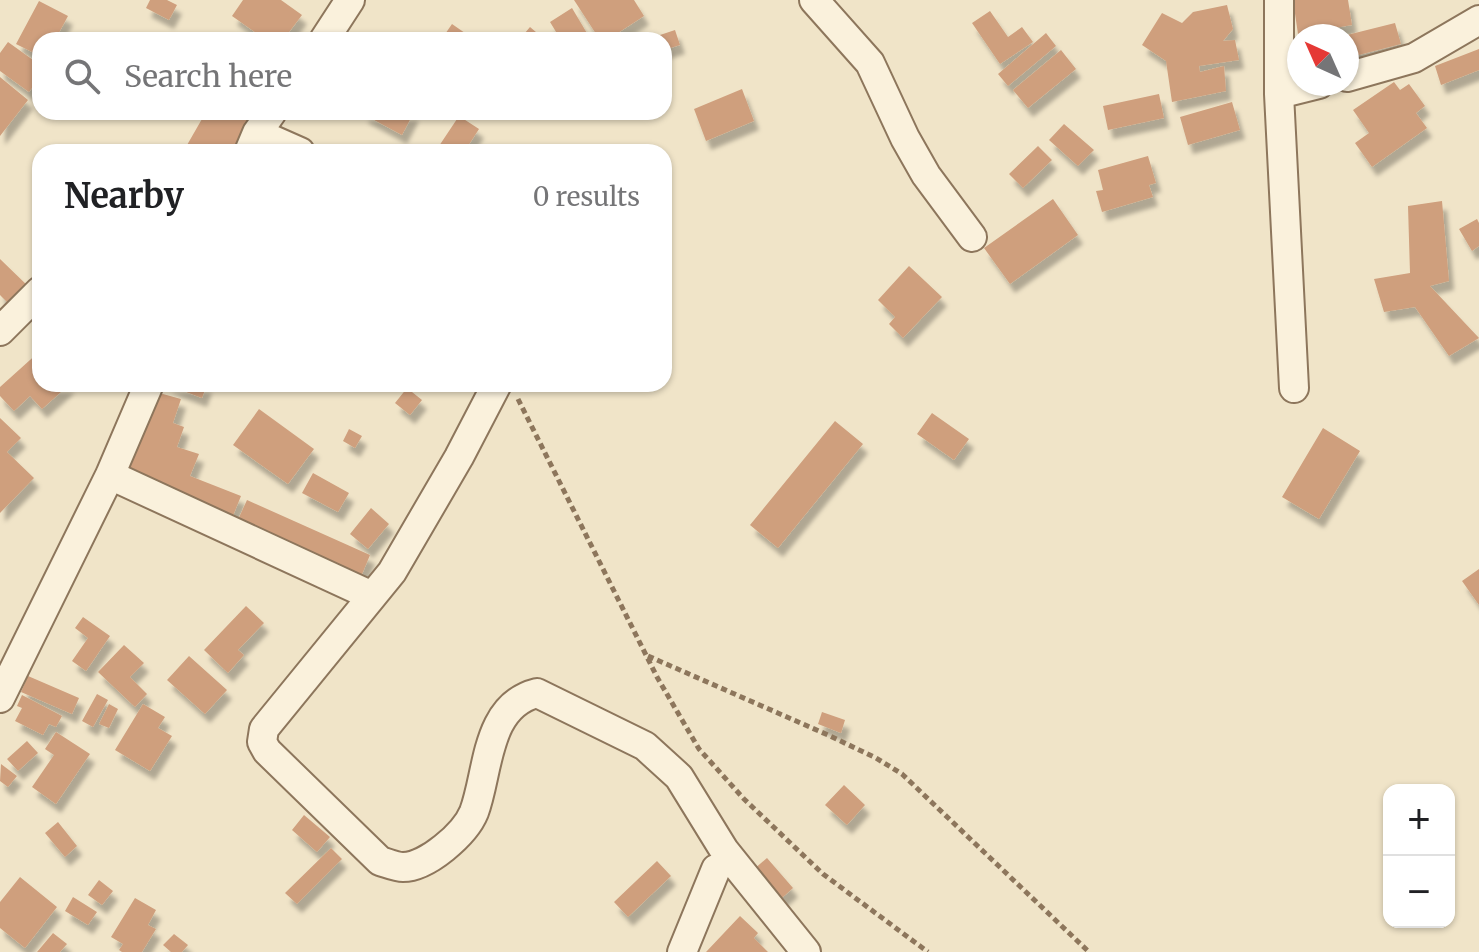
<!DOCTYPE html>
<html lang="en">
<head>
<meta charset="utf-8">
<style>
  :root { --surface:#fff; --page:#f2f2f2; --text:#202124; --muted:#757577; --line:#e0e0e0 }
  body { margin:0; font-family:Merriweather,serif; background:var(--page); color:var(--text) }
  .controls { position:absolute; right:24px; bottom:24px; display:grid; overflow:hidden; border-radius:16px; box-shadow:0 2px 6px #0004 }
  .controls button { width:72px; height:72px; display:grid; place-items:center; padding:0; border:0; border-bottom:2px solid var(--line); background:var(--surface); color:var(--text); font:40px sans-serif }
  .compass { position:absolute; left:1287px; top:24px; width:72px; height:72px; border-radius:50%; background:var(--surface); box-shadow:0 2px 6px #0004; rotate:315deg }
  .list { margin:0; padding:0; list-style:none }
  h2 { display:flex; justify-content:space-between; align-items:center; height:104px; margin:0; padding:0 32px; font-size:34px }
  h2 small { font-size:26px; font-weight:400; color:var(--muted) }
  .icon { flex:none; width:44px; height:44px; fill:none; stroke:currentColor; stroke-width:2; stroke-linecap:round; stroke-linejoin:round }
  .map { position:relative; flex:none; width:1479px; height:952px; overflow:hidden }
  .search { position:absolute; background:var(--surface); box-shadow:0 2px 6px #0004; left:32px; top:32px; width:640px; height:88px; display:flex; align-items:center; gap:20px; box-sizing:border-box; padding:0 28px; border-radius:24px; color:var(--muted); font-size:30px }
  .panel { position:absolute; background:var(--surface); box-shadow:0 2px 6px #0004; left:32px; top:144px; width:640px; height:248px; border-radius:24px }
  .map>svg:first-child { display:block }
</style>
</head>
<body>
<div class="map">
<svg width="1479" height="952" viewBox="0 0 1479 952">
  <defs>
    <filter id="shadow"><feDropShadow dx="5" dy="9" stdDeviation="2" flood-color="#0004"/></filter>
  </defs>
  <rect width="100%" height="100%" fill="#f0e4c8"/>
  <path fill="#cf9f7d" filter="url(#shadow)" d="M150,0H167L177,5L169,20L146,8Z
    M243,0H281L302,15L283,40H266L232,16Z
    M574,0H634L644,16L607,40H600Z
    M1293,0H1348L1352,25L1298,34Z
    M39,1L68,16L55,40H40V56L16,44Z
    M1227,5L1233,29L1223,41L1235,40L1239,60L1199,66L1200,72L1224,66L1226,91L1172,102L1166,61L1142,45L1162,13L1182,23L1193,12Z
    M572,8L591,40H561L550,22Z
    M990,11L1008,37L1022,27L1033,42L1000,64L972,23Z
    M1395,23L1401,44L1347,58V35Z
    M452,24L475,40H441Z
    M530,27L543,38L541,40H519Z
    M675,30L680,45L664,50V40H661L660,35Z
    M1046,33L1056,46L1008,86L998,74Z
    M8,42L40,65V77L29,92L0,71V53Z
    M1479,49V70L1441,85L1435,66Z
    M1061,50L1076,69L1028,108L1013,90Z
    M0,77L28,100L0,136Z
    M1394,82L1400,90L1409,84L1425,106L1416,113L1427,128L1372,167L1355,143L1369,133L1353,110Z
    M742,89L754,121L706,141L694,109Z
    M1159,94L1164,118L1108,130L1103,106Z
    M1232,102L1240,130L1188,145L1180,117Z
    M206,112H242L252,117L232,152H183Z
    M364,112H414L402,135L363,114Z
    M459,116L479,129L464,152H435Z
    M1064,124L1094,150L1078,166L1049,140Z
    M1038,146L1052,160L1023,188L1009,174Z
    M1148,156L1156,183L1149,185L1153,197L1102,212L1096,191L1103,190L1098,170Z
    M1053,199L1078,235L1010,284L984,248Z
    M1442,201L1449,281L1430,286L1479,338L1449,356L1415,307L1384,312L1374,279L1410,273L1408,206Z
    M1477,219L1479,223V246L1472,251L1459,229Z
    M0,259L31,289L13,308L0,295Z
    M909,266L942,297L903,338L889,324L895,317L878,300Z
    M40,351V384H70L42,409L30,396L14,411L0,396V387Z
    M165,384H207L202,398Z
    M407,388L422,400L410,415L395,403Z
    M152,391L181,399L173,423L184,427L177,447L199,454L190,476L241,496L230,523L123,477Z
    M259,409L314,449L288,484L233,445Z
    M932,413L969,439L954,460L917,434Z
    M0,418L21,438L7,452L34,478L0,513Z
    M835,421L863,444L778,548L750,525Z
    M1323,428L1360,451L1319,519L1282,497Z
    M349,429L362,436L355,448L343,441Z
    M313,473L349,493L338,512L302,493Z
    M247,500L370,555L360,579L236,524Z
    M371,508L389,524L368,549L350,534Z
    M1479,569V605L1462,581Z
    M246,606L264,623L238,650L244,655L228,673L204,650Z
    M83,617L110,636L86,671L72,661L88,638L75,628Z
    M124,645L144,663L130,677L147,694L135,707L98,672Z
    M189,656L227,690L205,714L167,680Z
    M28,676L79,698L72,714L21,692Z
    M97,694L108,700L93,727L82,721Z
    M22,695L62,716L56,727L49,724L43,735L15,721L22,708L17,706Z
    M109,704L118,709L109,728L99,724Z
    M143,704L165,717L158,728L172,736L150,771L115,750Z
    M822,712L845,720L841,733L818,724Z
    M56,732L90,754L56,804L32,787L54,755L45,749Z
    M27,741L38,753L18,771L7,759Z
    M1,764L17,776L8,787L0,781Z
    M844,785L865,805L847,825L825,805Z
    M304,815L330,837L317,852L292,830Z
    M58,822L77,846L65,857L45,833Z
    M331,848L342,859L297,904L285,893Z
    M767,858L793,888L774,905L753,870Z
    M657,861L671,876L628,917L614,902Z
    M20,877L57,907L25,948L0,928V902Z
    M99,880L113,891L102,905L88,895Z
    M73,897L97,912L88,925L65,911Z
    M135,898L156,910L148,925L156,929L142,952H122L119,950L123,944L111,937Z
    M740,916L758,933L754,938L768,952H706Z
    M53,933L67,944L60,952H37Z
    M174,934L188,945L182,952H171L163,945Z"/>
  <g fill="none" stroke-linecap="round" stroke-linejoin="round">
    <defs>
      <path id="minor" d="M814,0L870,63L905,138L926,175L972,237
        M1279,0V94L1294,388
        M324,40L350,0
        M1347,77L1414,58L1479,20
        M1279,94L1319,84
        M257,133L300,152
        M249,152L257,133L272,112
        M0,331L40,291
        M497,384L459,457L392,572L264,729L262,742L267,751L380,861C387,863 396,867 403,867C427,867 465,834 474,812C489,772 485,706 537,693L645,746L679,777L724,850L806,952
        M110,475L372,596
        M0,698L110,475L149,384
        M682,952L716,869"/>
    </defs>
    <use href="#minor" stroke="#8d765c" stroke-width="32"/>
    <path stroke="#8d765c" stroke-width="5" stroke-dasharray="6 4" stroke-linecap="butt" d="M518,399L657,677L699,749L744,799L823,874L928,952
      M648,656L828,735L876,758L902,774L1089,952"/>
    <use href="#minor" stroke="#faf1dc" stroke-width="28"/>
  </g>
</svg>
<div class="controls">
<button>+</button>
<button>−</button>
</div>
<svg class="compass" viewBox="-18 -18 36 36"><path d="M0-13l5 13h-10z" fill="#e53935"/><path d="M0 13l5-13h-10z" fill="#757577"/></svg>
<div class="search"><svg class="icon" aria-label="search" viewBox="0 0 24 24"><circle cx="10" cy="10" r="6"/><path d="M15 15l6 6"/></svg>Search here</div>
<section class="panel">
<h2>Nearby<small>0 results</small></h2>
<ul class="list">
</ul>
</section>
</div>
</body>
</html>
